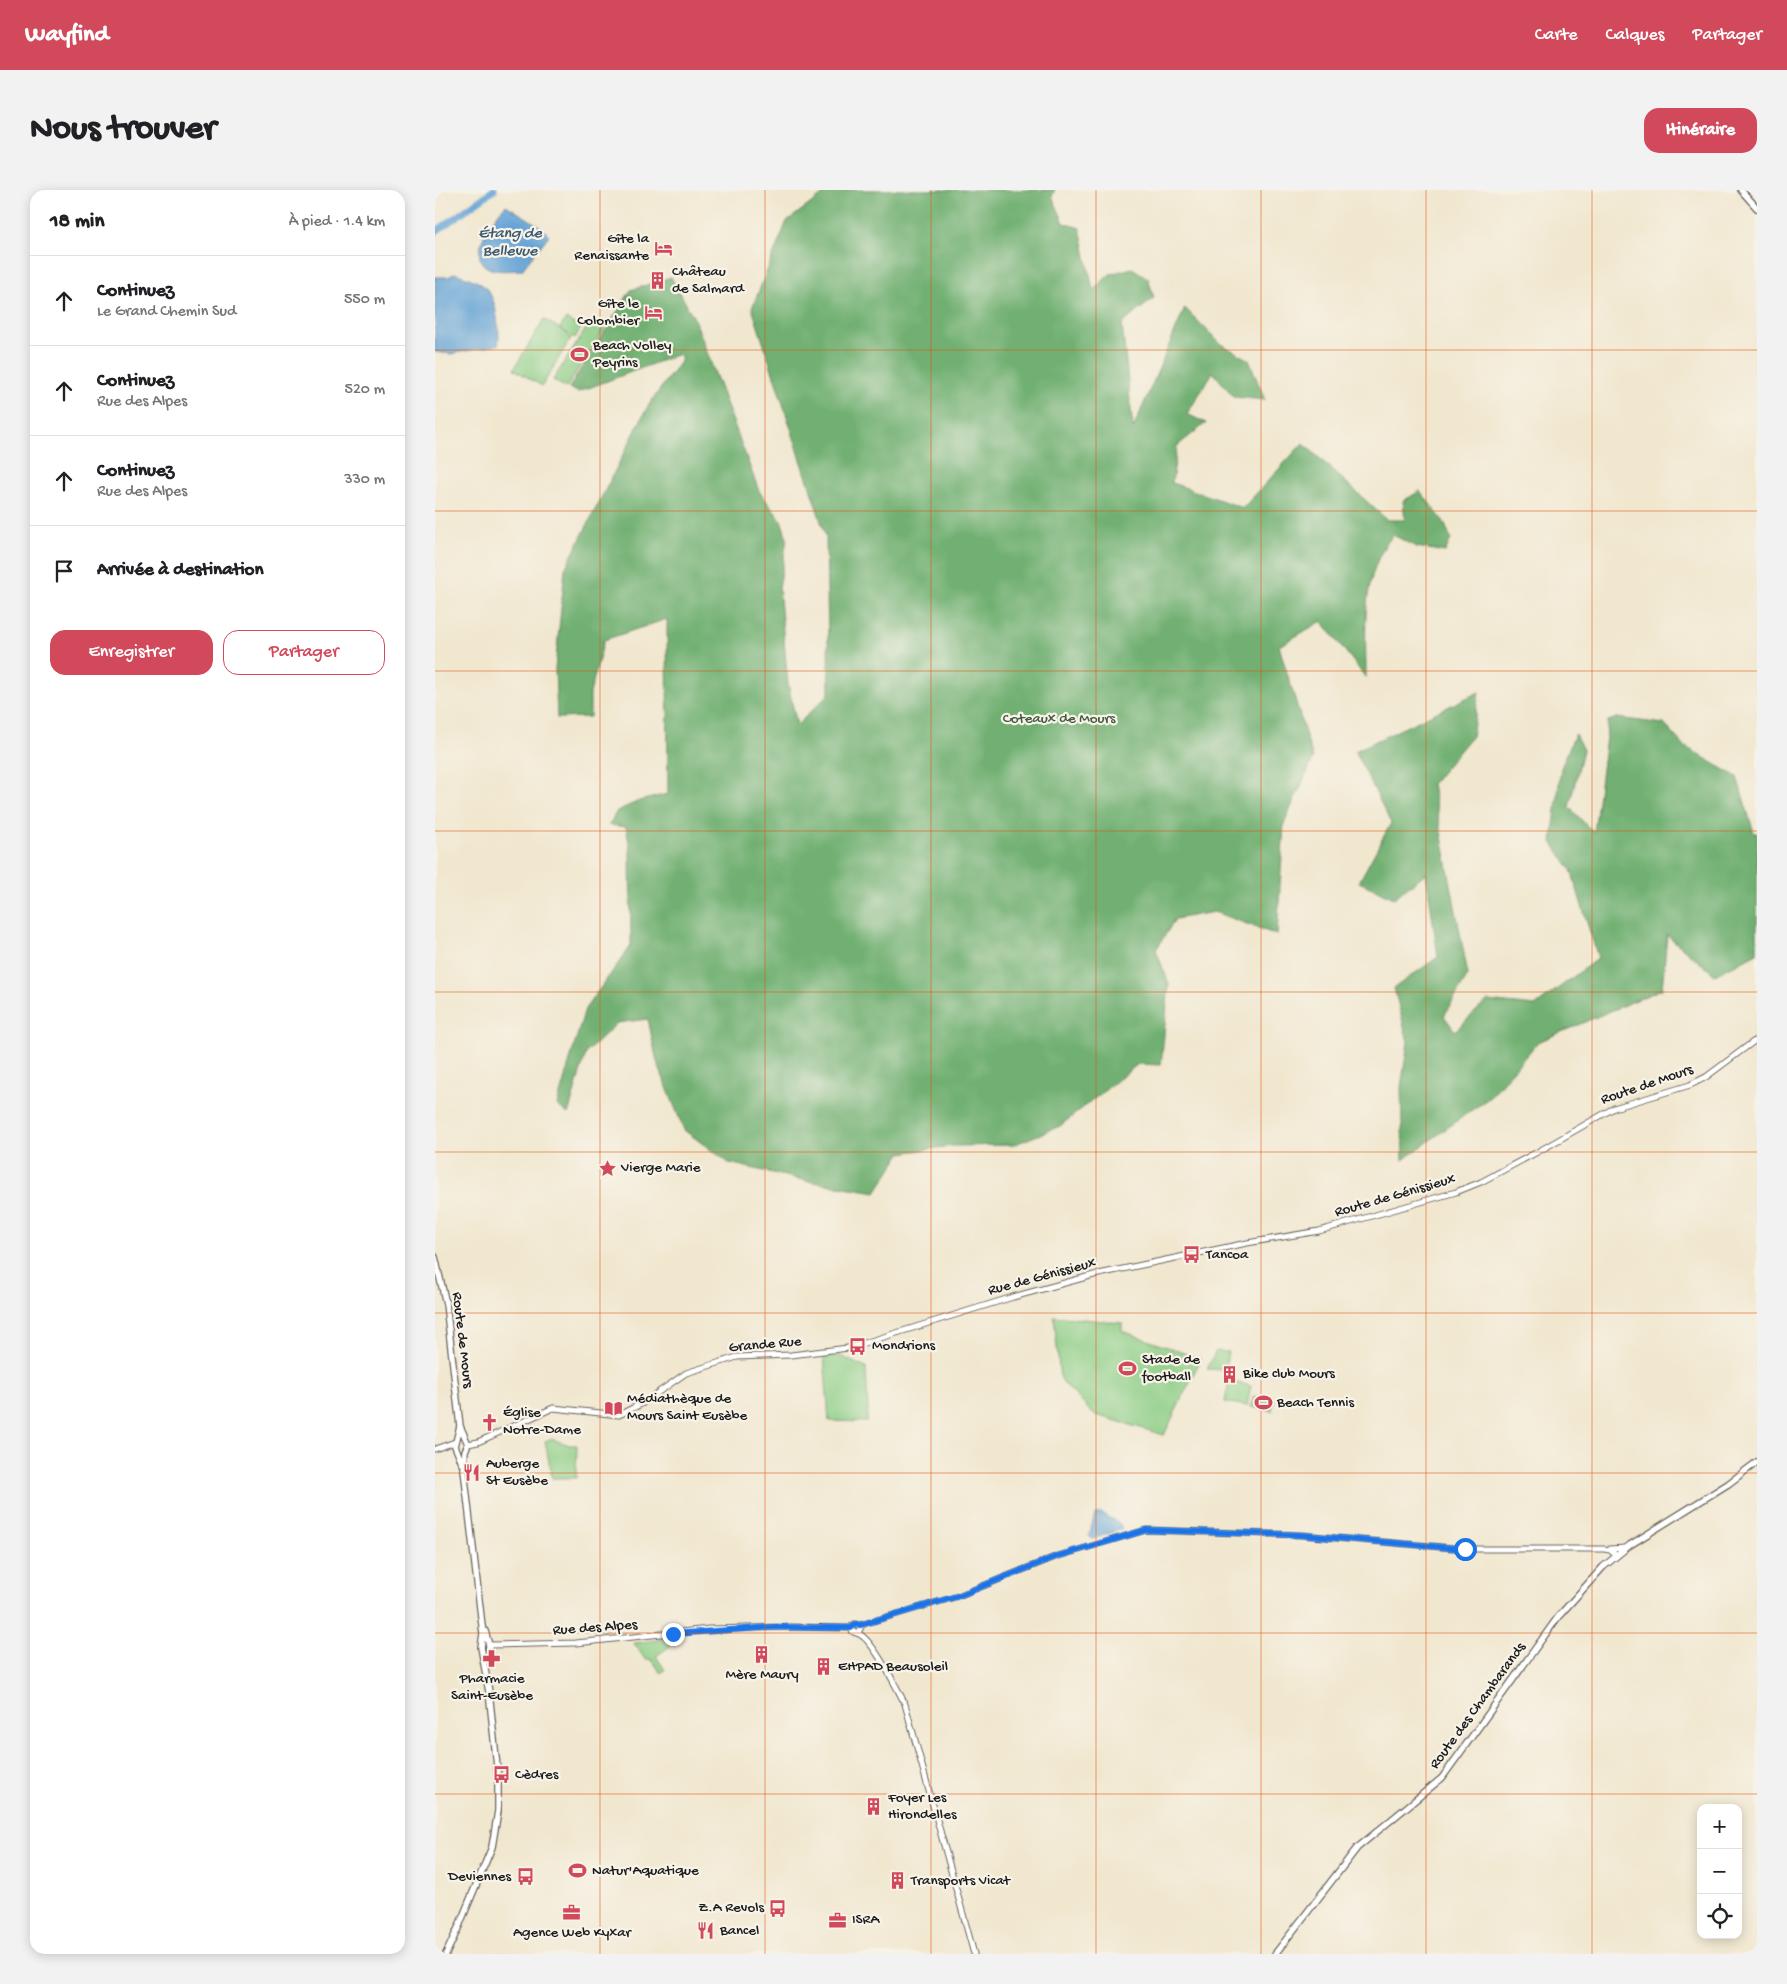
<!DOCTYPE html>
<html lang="fr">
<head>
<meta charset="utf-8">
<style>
  :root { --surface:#fff; --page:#f2f2f2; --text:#202124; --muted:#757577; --line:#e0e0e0; --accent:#d1495b }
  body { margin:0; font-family:"Gochi Hand",sans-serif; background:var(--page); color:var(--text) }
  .controls { position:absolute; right:15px; bottom:15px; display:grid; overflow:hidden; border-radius:10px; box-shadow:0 2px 12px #0003 }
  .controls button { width:45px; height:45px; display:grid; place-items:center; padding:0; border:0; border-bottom:1px solid var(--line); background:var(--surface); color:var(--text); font:25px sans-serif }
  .stop { position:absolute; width:15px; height:15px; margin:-11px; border:4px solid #1a73e8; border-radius:50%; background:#fff }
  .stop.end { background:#1a73e8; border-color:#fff; box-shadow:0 1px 5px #0008 }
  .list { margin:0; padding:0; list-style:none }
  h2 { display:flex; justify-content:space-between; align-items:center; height:65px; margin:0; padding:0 20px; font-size:21px }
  h2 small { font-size:16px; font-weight:400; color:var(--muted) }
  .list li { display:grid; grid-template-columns:32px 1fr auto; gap:15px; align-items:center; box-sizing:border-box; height:90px; padding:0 20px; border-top:1px solid var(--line) }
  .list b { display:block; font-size:19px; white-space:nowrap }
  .list p { margin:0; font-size:16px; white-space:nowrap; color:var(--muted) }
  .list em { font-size:16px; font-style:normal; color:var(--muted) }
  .actions { display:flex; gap:10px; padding:15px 20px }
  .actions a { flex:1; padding:11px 0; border:1px solid var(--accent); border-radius:15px; text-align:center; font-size:18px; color:var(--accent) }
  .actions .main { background:var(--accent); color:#fff }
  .icon { flex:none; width:28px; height:28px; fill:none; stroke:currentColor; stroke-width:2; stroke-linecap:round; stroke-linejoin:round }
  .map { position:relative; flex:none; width:1322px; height:1764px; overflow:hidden; border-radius:15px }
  header { display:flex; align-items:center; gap:30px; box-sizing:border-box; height:70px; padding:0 25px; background:var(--accent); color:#fff }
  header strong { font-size:24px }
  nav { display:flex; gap:28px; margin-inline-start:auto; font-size:18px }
  .intro { display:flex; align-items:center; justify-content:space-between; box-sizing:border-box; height:120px; padding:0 30px }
  h1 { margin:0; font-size:35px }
  .button { padding:12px 22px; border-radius:15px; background:var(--accent); color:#fff; font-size:18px; font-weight:700 }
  main { display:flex; gap:30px; padding:0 30px }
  aside { flex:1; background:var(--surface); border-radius:15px; box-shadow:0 2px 12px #0003 }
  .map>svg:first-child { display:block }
</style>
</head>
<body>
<header>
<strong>Wayfind</strong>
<nav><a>Carte</a><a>Calques</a><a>Partager</a></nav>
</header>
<div class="intro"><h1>Nous trouver</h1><a class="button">Itinéraire</a></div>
<main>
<aside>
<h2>18 min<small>À pied · 1.4 km</small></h2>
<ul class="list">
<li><svg class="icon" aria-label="ahead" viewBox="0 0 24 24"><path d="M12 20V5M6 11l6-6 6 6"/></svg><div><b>Continuez</b><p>Le Grand Chemin Sud</p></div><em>550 m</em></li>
<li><svg class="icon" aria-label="ahead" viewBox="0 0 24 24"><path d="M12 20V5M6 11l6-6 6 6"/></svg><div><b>Continuez</b><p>Rue des Alpes</p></div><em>520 m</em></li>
<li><svg class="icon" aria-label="ahead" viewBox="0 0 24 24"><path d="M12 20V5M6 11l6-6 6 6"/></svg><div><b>Continuez</b><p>Rue des Alpes</p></div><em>330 m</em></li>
<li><svg class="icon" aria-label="arrive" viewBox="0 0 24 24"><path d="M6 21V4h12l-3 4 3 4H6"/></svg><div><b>Arrivée à destination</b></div></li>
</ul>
<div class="actions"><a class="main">Enregistrer</a><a>Partager</a></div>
</aside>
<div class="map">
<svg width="1322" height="1764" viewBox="0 0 1322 1764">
  <rect width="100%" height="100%" fill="#f7f3e8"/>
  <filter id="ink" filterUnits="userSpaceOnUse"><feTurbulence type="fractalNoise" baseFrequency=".02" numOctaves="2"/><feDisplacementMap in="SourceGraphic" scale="10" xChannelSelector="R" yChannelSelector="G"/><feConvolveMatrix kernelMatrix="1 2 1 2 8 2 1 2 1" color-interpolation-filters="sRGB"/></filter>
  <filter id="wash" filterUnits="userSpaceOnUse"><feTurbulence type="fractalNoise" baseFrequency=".0096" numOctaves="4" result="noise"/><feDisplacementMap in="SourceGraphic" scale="20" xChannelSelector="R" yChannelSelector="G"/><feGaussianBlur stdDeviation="1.12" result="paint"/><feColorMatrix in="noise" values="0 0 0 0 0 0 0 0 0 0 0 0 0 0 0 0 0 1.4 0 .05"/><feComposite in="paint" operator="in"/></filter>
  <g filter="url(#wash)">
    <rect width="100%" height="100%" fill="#f1e7cf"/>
    <path fill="#8ccd85" stroke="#547450" d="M109,129L134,145L125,138L131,129L146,138L140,148L137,146L107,196L79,179Z
      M156,131L169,139L131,198L118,190Z
      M619,1126L687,1133V1141L766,1169L729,1245L658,1224L625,1189Z
      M781,1161L793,1162L790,1180L772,1179Z
      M401,1164L431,1178L433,1219L432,1232L394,1231L389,1166Z
      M794,1191L816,1196L812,1216L790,1212Z
      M818,1206L839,1209L837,1221L816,1217Z
      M116,1249L135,1255H142L141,1288H117L110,1251Z
      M235,1448L237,1455L221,1466L230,1480L226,1483L217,1470L209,1468L199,1453Z"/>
    <path fill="#71b072" stroke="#466647" d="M394,0H620L617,6L629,33L645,38L658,100L675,84L697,78L713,88L719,108L687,134L698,239L750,118L786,154L814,170L830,210L799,207L778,182L752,224L771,233L742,256L737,293L808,318L868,253L952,330H970L968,311L985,301L1009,332L1016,349L1010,362L982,357L958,345C925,384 931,440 931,488L887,431L844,456L878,569L849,633L842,745L779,722L740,729L721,760L734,794L726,875L703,874L625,936L578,955L517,956L466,963L441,1002L372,991L294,973L249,940L222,872L213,829L182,833L151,863L133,924L122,915L150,819L196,756L195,657L191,637L174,635L182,621L204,611L233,604L232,429L169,450L155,503V527L122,528L120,479L130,379L213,216L247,169L244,164L143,202L134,198L196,100L236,87L260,130L324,301L346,330L352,348L344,398L353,494L362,535L394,504L391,347L317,118L352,31Z
      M1044,502L1037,546L997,594L1033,785L1009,826L1020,841L1052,811L1100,816L1163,768L1136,680L1117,652L1126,578L1140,544L1148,560L1134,617L1159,643L1173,531L1182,528L1229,534L1249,556L1302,587L1319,643H1322V763L1280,785L1232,745L1227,799L1103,852L1055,907L968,970L966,897L973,852L959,798L1003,767L991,683L959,708L924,692L956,633L920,561Z"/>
    <path fill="#63a3d6" stroke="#406079" d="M71,15L103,35L114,45L87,80C78,80 65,82 56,79C28,70 59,26 71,15Z
      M19,83C48,92 57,96 62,127C63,138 65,144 63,155L16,164L0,162V87H14Z
      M666,1323L685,1334L687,1339L658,1349L654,1346L660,1324Z"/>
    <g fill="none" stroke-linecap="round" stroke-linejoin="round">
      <path stroke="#63a3d6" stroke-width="7" d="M0,42L59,0"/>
    </g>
  </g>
  <g filter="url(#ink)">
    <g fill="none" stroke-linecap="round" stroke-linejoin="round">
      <defs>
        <path id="tertiary" d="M33,1254L43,1252L118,1218L184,1225L208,1213L251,1183L302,1167L356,1165L413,1158L578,1107L659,1085L812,1053L884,1041L1021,1002L1046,992L1106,960L1179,918L1255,895L1271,887L1322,849
          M0,1259L20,1252
          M1174,1359L1191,1358
          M425,1435L523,1406L620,1367L711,1340L866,1345L1030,1359H1169L1175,1360L1181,1365
          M423,1443L426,1437L420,1434L417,1436V1441C419,1443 422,1443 424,1444C438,1450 463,1500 470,1514L539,1764
          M54,1455L141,1453L274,1439L355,1437L416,1438"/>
        <path id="secondary" d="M1306,0L1322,18
          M0,1067L11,1114L25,1236L20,1256L27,1273
          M50,1441L54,1455L53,1471
          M24,1736L57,1657L63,1621V1586L54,1502L46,1457L48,1444L29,1280L30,1261L33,1254L25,1236
          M11,1764L25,1734
          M840,1764L922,1658L1007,1588L1123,1427L1168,1377L1195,1355L1293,1294L1322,1272"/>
      </defs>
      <use href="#tertiary" stroke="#67635b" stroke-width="7"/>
      <use href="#secondary" stroke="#67635b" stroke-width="8"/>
      <use href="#tertiary" stroke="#fff" stroke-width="5"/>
      <use href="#secondary" stroke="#fff" stroke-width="5.5"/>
    </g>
  </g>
  <g fill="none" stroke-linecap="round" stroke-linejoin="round" filter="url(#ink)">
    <path stroke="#1a73e8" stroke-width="6" d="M238,1444L340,1437L416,1438L420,1434L425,1435L523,1406L620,1367L711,1340L866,1345L1030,1359"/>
  </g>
  <path fill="none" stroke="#de560d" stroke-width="1" stroke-opacity="0.55" d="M165,0V1764M330,0V1764M496,0V1764M661,0V1764M826,0V1764M991,0V1764M1157,0V1764M0,160H1322M0,321H1322M0,481H1322M0,641H1322M0,802H1322M0,962H1322M0,1123H1322M0,1283H1322M0,1443H1322M0,1604H1322"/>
  <defs>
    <symbol id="hotel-bare" viewBox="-9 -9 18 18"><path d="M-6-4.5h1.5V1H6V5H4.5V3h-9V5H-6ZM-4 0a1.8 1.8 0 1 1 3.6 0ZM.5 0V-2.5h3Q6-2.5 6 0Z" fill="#d1495b" stroke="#f7f3e8" stroke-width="2.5" paint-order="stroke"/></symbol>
    <symbol id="building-bare" viewBox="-9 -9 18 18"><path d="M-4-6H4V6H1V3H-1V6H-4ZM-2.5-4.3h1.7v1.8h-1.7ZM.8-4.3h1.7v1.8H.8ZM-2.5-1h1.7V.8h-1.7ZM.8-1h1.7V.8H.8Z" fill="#d1495b" stroke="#f7f3e8" stroke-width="2.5" paint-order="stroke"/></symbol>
    <symbol id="stadium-bare" viewBox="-9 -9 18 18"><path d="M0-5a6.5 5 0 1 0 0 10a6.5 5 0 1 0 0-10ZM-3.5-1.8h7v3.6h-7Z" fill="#d1495b" stroke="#f7f3e8" stroke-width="2.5" paint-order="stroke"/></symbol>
    <symbol id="sight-bare" viewBox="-9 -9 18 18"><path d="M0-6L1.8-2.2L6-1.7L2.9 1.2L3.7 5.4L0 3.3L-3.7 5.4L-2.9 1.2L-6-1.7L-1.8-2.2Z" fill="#d1495b" stroke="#f7f3e8" stroke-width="2.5" paint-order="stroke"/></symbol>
    <symbol id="bus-bare" viewBox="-9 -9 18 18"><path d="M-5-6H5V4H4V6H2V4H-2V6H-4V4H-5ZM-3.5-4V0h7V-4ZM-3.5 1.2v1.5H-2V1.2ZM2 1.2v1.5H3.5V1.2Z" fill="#d1495b" stroke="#f7f3e8" stroke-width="2.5" paint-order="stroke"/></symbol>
    <symbol id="library-bare" viewBox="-9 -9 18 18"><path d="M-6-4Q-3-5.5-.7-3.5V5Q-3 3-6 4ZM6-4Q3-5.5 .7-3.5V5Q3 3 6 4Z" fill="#d1495b" stroke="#f7f3e8" stroke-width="2.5" paint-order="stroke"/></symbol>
    <symbol id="church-bare" viewBox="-9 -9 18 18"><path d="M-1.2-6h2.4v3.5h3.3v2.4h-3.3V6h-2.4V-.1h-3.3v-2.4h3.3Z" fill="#d1495b" stroke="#f7f3e8" stroke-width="2.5" paint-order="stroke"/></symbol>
    <symbol id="restaurant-bare" viewBox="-9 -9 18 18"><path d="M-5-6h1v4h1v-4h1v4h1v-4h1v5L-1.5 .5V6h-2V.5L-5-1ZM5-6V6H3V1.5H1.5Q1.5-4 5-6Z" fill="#d1495b" stroke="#f7f3e8" stroke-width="2.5" paint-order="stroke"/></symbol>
    <symbol id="pharmacy-bare" viewBox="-9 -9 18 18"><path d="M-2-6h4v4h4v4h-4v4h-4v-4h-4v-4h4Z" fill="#d1495b" stroke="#f7f3e8" stroke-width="2.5" paint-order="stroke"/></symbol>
    <symbol id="office-bare" viewBox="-9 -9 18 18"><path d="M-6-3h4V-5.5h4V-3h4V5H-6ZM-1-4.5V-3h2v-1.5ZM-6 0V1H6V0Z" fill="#d1495b" stroke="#f7f3e8" stroke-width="2.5" paint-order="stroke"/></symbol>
  </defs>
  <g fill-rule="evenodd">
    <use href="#hotel-bare" x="216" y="46" width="25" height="25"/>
    <use href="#building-bare" x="210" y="78" width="25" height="25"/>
    <use href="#hotel-bare" x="206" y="110" width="25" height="25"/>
    <use href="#stadium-bare" x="132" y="152" width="25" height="25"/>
    <use href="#sight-bare" x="160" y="966" width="25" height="25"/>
    <use href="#bus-bare" x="744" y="1052" width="25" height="25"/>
    <use href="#bus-bare" x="410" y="1144" width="25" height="25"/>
    <use href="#stadium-bare" x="680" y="1166" width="25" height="25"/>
    <use href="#building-bare" x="782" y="1172" width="25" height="25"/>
    <use href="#stadium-bare" x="816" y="1200" width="25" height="25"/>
    <use href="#library-bare" x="166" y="1206" width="25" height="25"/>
    <use href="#church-bare" x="42" y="1220" width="25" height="25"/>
    <use href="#restaurant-bare" x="24" y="1270" width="25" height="25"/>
    <use href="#building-bare" x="314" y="1452" width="25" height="25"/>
    <use href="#pharmacy-bare" x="44" y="1456" width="25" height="25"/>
    <use href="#building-bare" x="376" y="1464" width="25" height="25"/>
    <use href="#bus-bare" x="54" y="1572" width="25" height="25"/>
    <use href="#building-bare" x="426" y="1604" width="25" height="25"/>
    <use href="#stadium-bare" x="130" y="1668" width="25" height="25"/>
    <use href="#bus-bare" x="78" y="1674" width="25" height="25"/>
    <use href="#building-bare" x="450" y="1678" width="25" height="25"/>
    <use href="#bus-bare" x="330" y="1706" width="25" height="25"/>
    <use href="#office-bare" x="124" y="1710" width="25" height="25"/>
    <use href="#office-bare" x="390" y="1718" width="25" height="25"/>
    <use href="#restaurant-bare" x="258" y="1728" width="25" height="25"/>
  </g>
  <g text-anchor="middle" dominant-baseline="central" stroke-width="4.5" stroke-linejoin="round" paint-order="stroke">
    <g font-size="15" fill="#1c1c1c" stroke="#f7f3e8" text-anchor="start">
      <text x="214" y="49" text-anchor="end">Gîte la<tspan x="214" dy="17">Renaissante</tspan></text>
      <text x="237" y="82">Château<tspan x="237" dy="17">de Salmard</tspan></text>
      <text x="204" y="114" text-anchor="end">Gîte le<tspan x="204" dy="17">Colombier</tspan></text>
      <text x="158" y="156">Beach Volley<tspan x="158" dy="17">Peyrins</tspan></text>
      <text x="186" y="978">Vierge Marie</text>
      <text x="771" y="1065">Tancoa</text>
      <text x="437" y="1156">Mondrions</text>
      <text x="707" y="1170">Stade de<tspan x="707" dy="17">football</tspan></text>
      <text x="808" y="1184">Bike club Mours</text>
      <text x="192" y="1209">Médiathèque de<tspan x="192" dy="17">Mours Saint Eusèbe</tspan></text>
      <text x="842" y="1213">Beach Tennis</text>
      <text x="68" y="1223">Église<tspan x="68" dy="17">Notre-Dame</tspan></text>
      <text x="51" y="1274">Auberge<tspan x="51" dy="17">St Eusèbe</tspan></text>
      <text x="403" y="1477">EHPAD Beausoleil</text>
      <text x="327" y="1485" text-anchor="middle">Mère Maury</text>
      <text x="57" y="1489" text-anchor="middle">Pharmacie<tspan x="57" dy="17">Saint-Eusèbe</tspan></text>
      <text x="80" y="1585">Cèdres</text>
      <text x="453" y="1608">Foyer Les<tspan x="453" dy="17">Hirondelles</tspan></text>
      <text x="157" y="1681">Natur'Aquatique</text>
      <text x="76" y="1687" text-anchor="end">Deviennes</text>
      <text x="476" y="1691">Transports Vicat</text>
      <text x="329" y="1718" text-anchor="end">Z.A Revols</text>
      <text x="417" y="1730">ISRA</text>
      <text x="285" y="1741">Bancel</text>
      <text x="137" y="1743" text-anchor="middle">Agence Web Kyxar</text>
    </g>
    <g font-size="15" fill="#435a41" stroke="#f7f3e8">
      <text x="624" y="529">Coteaux de Mours</text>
    </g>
    <g font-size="15" fill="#1c1c1c" stroke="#f7f3e8">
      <text transform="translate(1212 895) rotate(-19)">Route de Mours</text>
      <text transform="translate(960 1006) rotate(-16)">Route de Génissieux</text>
      <text transform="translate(607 1087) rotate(-15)">Rue de Génissieux</text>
      <text transform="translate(27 1150) rotate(83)">Route de Mours</text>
      <text transform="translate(330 1155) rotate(-5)">Grande Rue</text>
      <text transform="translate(160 1438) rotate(-4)">Rue des Alpes</text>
      <text transform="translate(1043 1516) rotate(-54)">Route des Chambarands</text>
    </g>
    <g font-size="16" font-style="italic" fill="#3c5970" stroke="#f7f3e8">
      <text x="75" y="44">Étang de<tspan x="75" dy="18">Bellevue</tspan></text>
    </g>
  </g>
</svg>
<div class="controls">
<button>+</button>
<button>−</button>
<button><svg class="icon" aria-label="locate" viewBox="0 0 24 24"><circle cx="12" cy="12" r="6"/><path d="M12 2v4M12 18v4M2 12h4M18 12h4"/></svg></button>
</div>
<div class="stop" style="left:1030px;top:1359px"></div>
<div class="stop end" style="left:238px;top:1444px"></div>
</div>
</main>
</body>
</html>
